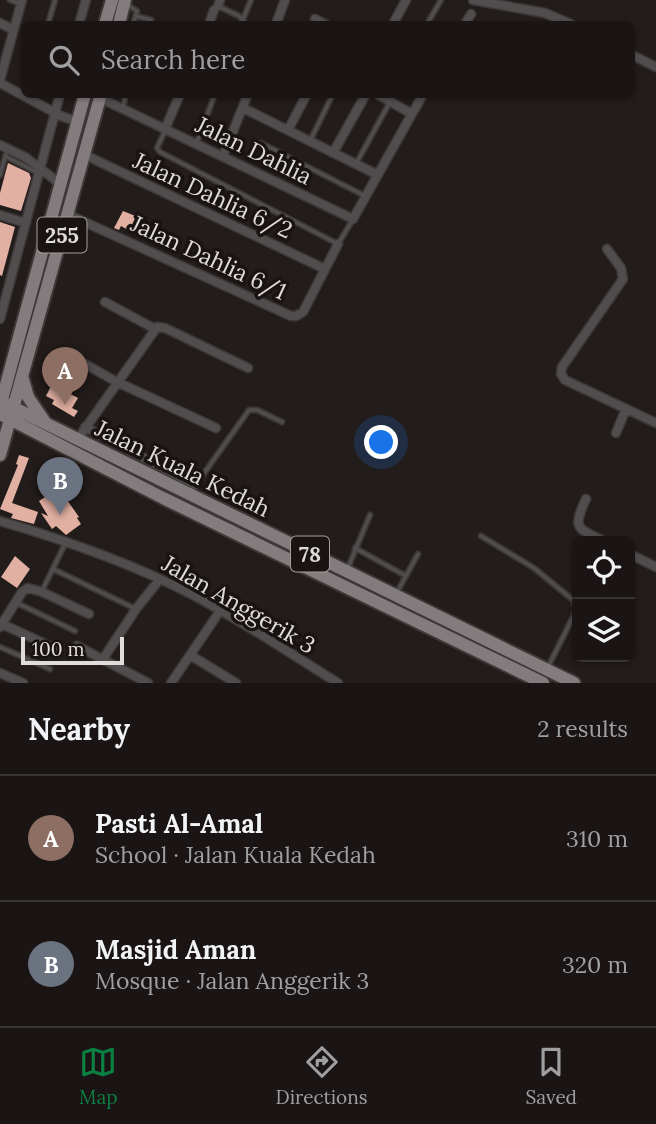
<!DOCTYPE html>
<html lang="en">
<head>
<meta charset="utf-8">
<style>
  :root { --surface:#1a1514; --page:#231e1d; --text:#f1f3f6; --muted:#9f9fa0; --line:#383434; --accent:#0b8043 }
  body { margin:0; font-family:Lora,serif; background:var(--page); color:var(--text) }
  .controls { position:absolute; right:21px; bottom:21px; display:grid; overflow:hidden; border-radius:10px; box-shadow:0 2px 5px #0004 }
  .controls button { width:63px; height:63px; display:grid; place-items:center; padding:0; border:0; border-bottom:2px solid var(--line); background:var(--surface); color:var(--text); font:35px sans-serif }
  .scale { position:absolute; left:21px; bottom:18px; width:103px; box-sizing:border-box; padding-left:7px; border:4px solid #e0dcda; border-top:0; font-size:19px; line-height:24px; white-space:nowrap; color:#e0dcda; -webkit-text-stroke:5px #191311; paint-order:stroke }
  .you { position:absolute; left:382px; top:443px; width:24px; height:24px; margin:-18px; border:5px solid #fff; border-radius:50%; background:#1a73e8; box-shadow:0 0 0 10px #1a73e833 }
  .badge { display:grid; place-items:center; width:46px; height:46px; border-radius:50%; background:var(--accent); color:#fff; font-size:23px; font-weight:700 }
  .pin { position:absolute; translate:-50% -58px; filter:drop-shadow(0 2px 4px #0008) }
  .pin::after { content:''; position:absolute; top:37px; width:24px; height:21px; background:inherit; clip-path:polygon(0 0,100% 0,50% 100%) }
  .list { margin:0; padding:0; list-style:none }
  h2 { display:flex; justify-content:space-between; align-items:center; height:91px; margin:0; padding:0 28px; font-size:30px }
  h2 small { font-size:23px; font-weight:400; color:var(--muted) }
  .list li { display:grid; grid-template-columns:46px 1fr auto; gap:21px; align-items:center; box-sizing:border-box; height:126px; padding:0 28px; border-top:2px solid var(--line) }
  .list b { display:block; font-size:26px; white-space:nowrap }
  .list p { margin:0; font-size:23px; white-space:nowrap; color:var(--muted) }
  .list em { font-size:23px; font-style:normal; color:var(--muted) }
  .icon { flex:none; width:38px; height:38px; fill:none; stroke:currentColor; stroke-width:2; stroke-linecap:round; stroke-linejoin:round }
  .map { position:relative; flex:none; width:656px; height:683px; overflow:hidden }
  .search { position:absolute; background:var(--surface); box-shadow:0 2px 5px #0004; left:21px; right:21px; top:21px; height:77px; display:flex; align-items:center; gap:18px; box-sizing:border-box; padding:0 24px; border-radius:10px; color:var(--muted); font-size:26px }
  .sheet { height:343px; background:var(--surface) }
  nav { display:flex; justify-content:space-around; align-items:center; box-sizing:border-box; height:98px; border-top:2px solid var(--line); background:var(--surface); font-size:19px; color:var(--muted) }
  nav a { display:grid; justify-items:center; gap:4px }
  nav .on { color:var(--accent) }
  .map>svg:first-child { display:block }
</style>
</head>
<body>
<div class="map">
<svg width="656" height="683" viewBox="0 0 656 683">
  <rect width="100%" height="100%" fill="#221c1a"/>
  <path fill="#e2b0a2" d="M8,163L29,173L31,178L21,211L0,205V193Z
    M123,211L143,219L140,224L137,223L132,232L121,226L119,230L114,228Z
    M0,222L15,227L2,276L0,275Z
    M52,384L78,398L72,408L78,411L74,417L52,404L54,400L46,396Z
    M19,455L29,458L12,503L38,512L34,524L11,518L13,514L0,509L18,465L16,464Z
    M54,491L62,503L67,500L79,517L77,518L81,524L66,535L56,526L52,529L41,513L48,516L39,501Z
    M15,556L30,569L17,588L1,577Z"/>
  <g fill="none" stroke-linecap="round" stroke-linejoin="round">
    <defs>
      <path id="service" d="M10,0L21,4
        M126,4L137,11L133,24
        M220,7L239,16L246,24
        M136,16L151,20L149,24
        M48,24L55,0
        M241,24L251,0
        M427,24L441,0
        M123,107L126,94
        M165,131L157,148L160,152L338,244L352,221
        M311,139L333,94
        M197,142L215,94
        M261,143L365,196
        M5,156L38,173
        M357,162L390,102
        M0,175L6,154
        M190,493L249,410H257L282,422
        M481,536L534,568L573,600L576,609L574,615L548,667
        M355,548L406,576
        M53,569L136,609
        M347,570L370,515
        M42,591L66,542
        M396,594L418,554
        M17,603L75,631
        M0,647L50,669"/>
      <path id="minor" d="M473,0L545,13L571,24
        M218,6L220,0
        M315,19L325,24
        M0,23L14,30
        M79,24L86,0
        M209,24L214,10
        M276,24L285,0
        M393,24L406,0
        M465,24L471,14
        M632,55L656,67
        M0,80L22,0
        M0,83L61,116L78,122
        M377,94L412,114
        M100,98L353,219L413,112
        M243,108L378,175
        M415,109L423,94
        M165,129L180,94
        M288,130L307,94
        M0,145L25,157L62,185
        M333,153L366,94
        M85,155L325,269
        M223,156L248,94
        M67,214L291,316H296L303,312L338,244
        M0,215L26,223
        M607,249L621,268L623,279L562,367L561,374L565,380L656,423
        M105,302L155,329
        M0,319L60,94
        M74,358L117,382L216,428
        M85,427L195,485
        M616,433L626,409
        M77,440L157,327L165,328L248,368
        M586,499C572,529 577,528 604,541
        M0,521C65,540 131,563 191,594C241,620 289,653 338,683
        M630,554L656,567
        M2,624L58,650
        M0,627L22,592L28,588L42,592L89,614
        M77,646L148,683
        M190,655L236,683
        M103,659L136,609L160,579
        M0,673L23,683
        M171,683L220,611"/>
      <path id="primary" d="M105,24L112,0
        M119,24L125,0
        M23,379L28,397L45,422
        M0,401L574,683
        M0,407L85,94
        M0,414L163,498L543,683
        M0,455L101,94"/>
    </defs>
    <use href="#service" stroke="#3d3735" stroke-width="7"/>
    <use href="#minor" stroke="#3d3735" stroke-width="11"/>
    <use href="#primary" stroke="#3d3735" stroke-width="16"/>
    <use href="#service" stroke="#504d4f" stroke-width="3.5"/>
    <use href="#minor" stroke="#504d4f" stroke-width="8"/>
    <use href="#primary" stroke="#837c7f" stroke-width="12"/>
  </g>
  <g text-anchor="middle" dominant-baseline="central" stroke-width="7" stroke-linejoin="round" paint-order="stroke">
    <g fill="#191311" stroke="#a4a09e" stroke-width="2">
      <rect x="37.5" y="217.5" width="49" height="35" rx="5"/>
      <rect x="291" y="536.5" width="38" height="35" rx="5"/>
    </g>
    <g font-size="21" font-weight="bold" fill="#e0dcda">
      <text x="62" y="235">255</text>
      <text x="310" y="554">78</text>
    </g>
    <g font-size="23" fill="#e0dcda" stroke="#191311">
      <text transform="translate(254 150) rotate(26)">Jalan Dahlia</text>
      <text transform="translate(213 195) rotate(25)">Jalan Dahlia 6/2</text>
      <text transform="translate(209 257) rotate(25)">Jalan Dahlia 6/1</text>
      <text transform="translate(183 468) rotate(26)">Jalan Kuala Kedah</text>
      <text transform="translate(239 604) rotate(30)">Jalan Anggerik 3</text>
    </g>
  </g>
</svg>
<div class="controls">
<button><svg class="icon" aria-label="locate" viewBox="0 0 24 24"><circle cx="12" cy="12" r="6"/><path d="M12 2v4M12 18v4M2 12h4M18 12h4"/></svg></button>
<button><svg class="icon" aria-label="layers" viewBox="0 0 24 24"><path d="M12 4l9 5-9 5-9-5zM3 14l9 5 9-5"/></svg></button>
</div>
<div class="scale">100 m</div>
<div class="you"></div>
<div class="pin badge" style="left:65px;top:405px;background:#8d6e63">A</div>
<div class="pin badge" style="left:60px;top:515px;background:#6b7280">B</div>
<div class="search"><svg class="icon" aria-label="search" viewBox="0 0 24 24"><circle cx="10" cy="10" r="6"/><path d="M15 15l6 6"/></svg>Search here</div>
</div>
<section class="sheet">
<h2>Nearby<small>2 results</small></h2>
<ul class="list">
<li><span class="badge" style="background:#8d6e63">A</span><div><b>Pasti Al-Amal</b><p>School · Jalan Kuala Kedah</p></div><em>310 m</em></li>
<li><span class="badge" style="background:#6b7280">B</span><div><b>Masjid Aman</b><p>Mosque · Jalan Anggerik 3</p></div><em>320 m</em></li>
</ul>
</section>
<nav>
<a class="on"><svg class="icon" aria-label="map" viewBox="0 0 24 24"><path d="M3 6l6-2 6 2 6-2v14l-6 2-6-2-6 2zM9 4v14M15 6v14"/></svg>Map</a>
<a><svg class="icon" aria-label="directions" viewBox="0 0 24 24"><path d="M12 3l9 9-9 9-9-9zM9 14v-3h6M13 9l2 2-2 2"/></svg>Directions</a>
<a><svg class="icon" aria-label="saved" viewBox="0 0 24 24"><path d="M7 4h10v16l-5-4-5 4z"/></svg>Saved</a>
</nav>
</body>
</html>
